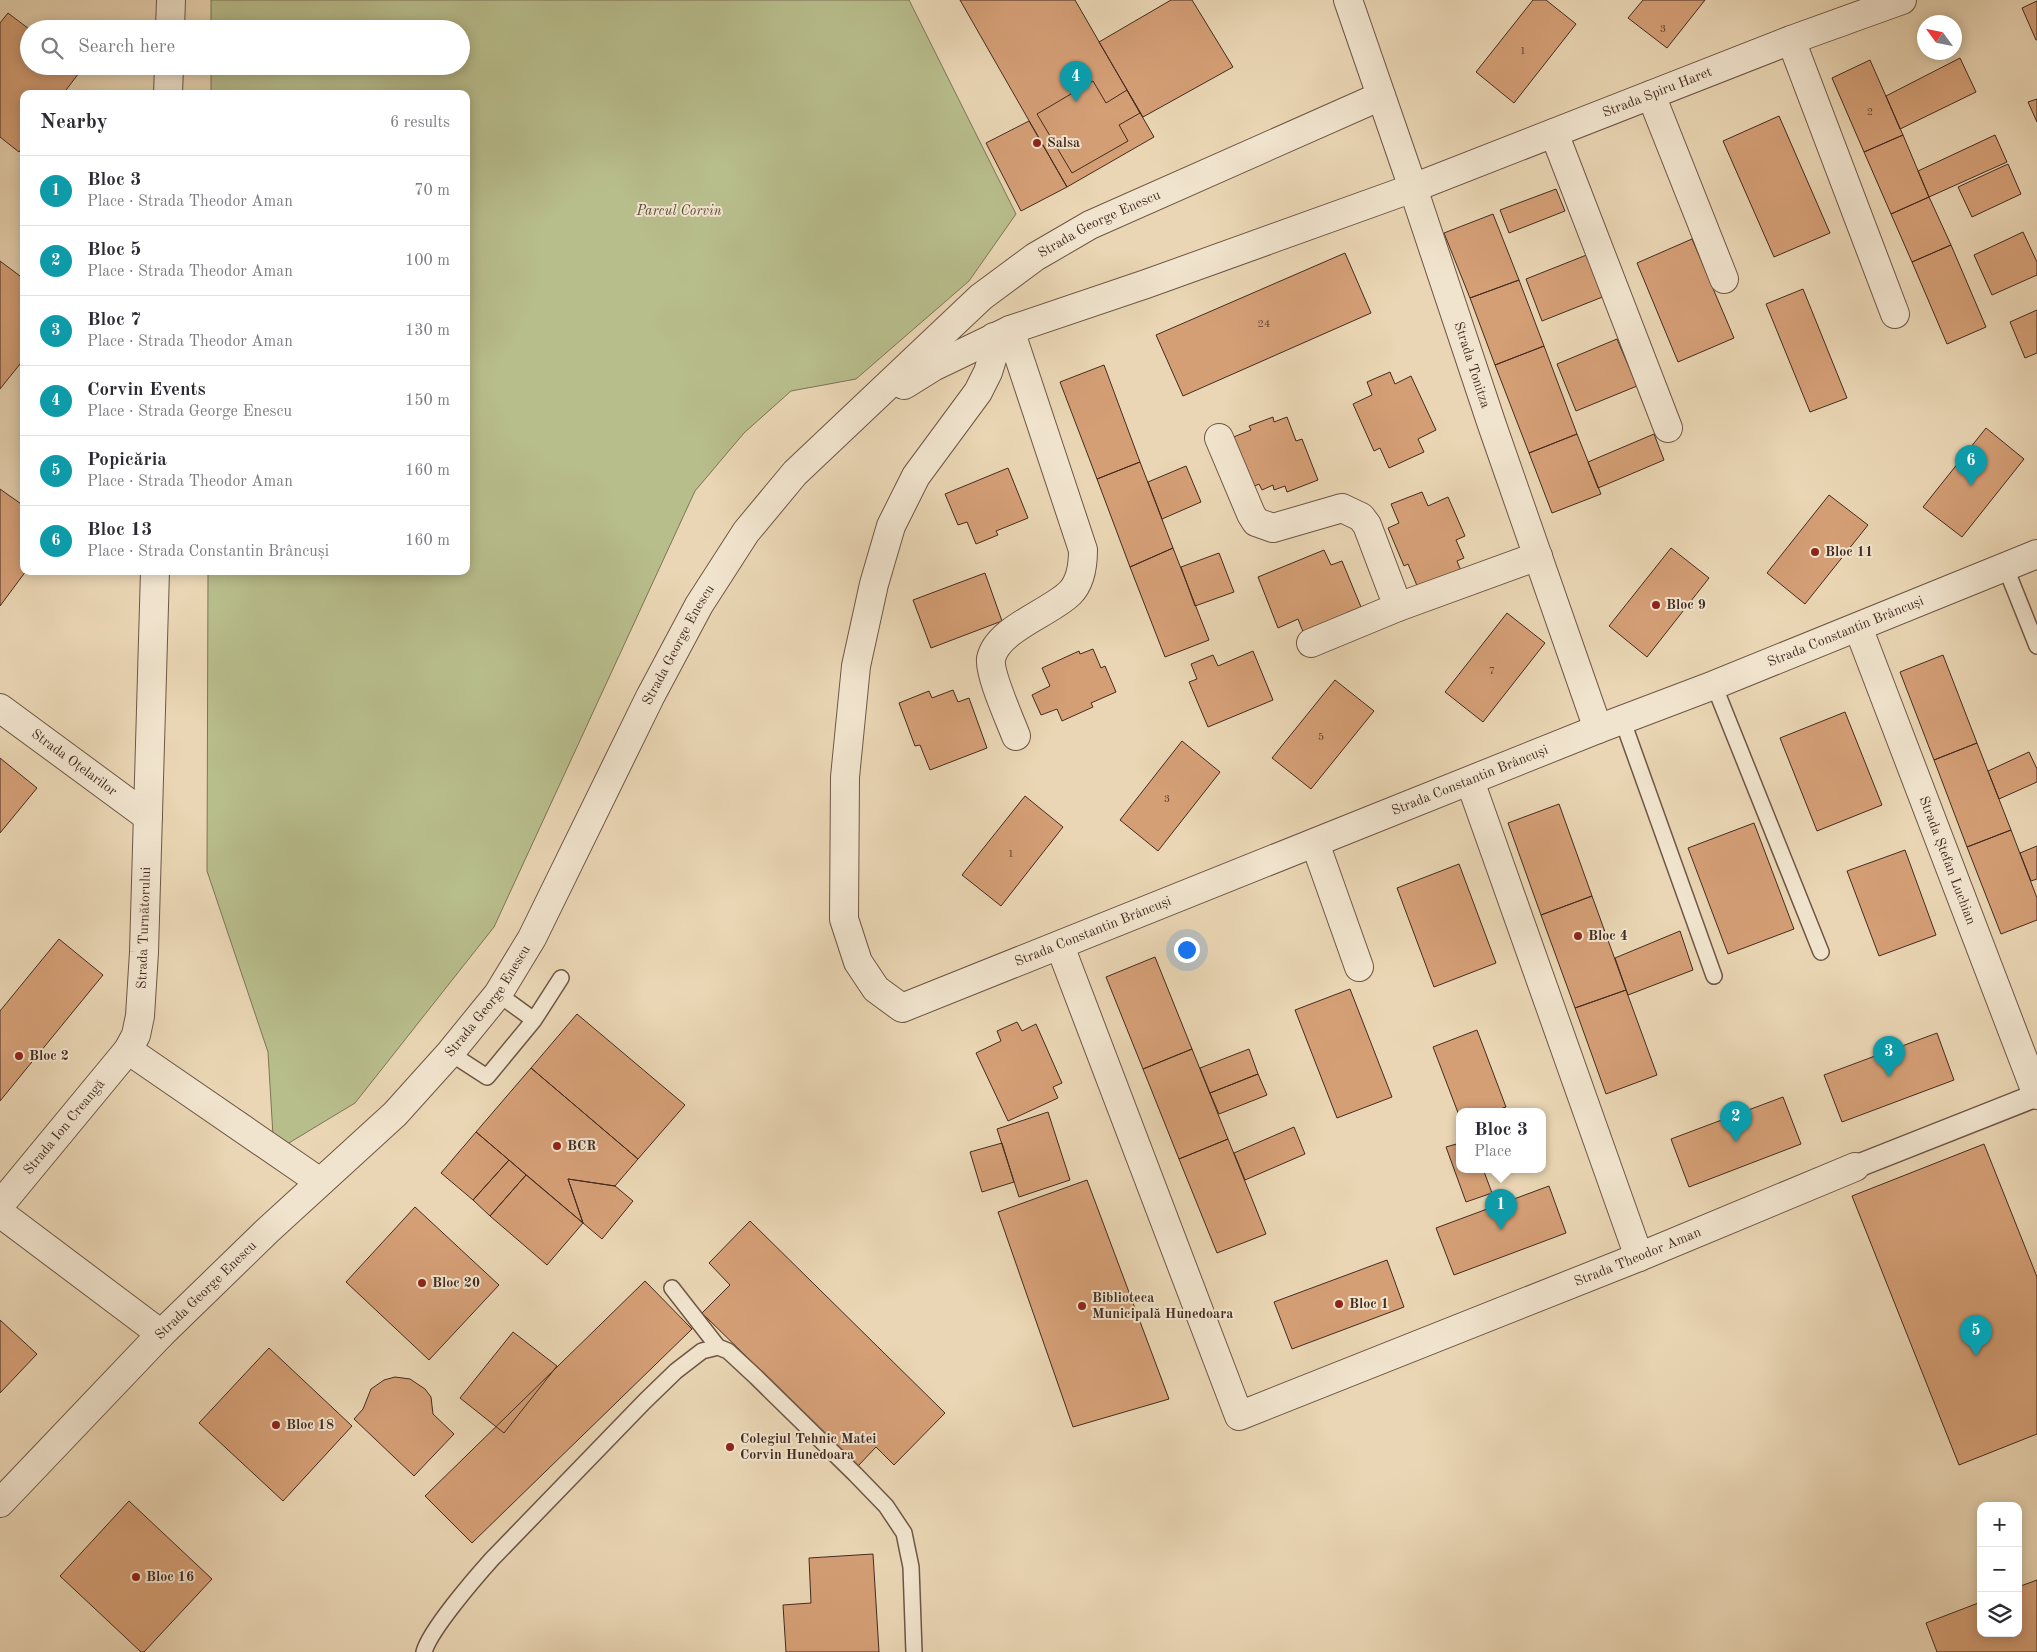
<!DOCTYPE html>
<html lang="en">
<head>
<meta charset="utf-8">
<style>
  :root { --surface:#fff; --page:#f7f7f7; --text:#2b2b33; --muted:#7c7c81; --line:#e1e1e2; --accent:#111827 }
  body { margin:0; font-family:"Old Standard TT",serif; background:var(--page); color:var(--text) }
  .controls { position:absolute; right:15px; bottom:15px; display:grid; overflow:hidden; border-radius:10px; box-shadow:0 2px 12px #0003 }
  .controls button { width:45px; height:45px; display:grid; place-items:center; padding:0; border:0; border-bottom:1px solid var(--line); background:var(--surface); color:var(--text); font:25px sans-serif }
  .compass { position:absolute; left:1917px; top:15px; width:45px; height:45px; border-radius:50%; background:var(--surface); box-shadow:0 2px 12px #0003; rotate:303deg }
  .you { position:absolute; left:1186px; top:949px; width:18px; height:18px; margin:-12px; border:4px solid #fff; border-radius:50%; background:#1a73e8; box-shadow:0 0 0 8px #1a73e833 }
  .badge { display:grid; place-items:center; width:32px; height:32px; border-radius:50%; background:var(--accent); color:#fff; font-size:16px; font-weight:700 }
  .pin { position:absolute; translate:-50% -41px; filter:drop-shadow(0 1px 2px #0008) }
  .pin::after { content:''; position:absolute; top:26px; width:18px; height:15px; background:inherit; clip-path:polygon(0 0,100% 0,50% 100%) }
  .popup { position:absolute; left:1456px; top:1108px; width:90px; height:65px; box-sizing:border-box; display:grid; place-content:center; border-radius:10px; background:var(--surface); filter:drop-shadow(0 1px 4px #0005); font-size:16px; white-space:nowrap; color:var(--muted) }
  .popup b { font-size:19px; color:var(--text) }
  .popup::after { content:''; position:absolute; left:50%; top:100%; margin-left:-10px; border:10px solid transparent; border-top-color:var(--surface) }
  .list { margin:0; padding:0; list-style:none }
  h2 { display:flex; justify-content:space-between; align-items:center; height:65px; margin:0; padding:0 20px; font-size:21px }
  h2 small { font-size:16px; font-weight:400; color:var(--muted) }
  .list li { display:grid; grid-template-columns:32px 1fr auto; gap:15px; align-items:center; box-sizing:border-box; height:70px; padding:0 20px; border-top:1px solid var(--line) }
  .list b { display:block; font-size:19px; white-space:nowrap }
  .list p { margin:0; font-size:16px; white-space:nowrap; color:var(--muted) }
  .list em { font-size:16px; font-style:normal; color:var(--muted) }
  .icon { flex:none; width:28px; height:28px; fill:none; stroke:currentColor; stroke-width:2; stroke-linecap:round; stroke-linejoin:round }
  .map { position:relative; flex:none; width:2037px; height:1652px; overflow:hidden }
  .search { position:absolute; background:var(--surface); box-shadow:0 2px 12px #0003; left:20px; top:20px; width:450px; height:55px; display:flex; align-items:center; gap:12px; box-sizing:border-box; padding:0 18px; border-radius:28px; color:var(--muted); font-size:19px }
  .panel { position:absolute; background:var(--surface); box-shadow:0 2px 12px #0003; left:20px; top:90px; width:450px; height:485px; border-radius:10px }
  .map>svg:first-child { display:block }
</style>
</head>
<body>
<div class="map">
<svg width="2037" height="1652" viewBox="0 0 2037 1652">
  <rect width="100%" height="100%" fill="#ead6b4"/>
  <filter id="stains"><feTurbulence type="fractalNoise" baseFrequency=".004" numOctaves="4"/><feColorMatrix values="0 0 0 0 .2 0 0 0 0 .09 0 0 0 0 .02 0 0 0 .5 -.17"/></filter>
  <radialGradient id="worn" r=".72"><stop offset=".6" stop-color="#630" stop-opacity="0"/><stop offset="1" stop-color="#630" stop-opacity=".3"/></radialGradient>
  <path fill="#b8bd8c" stroke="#7e7456" d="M211,0H909L1016,214L969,281L856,379L791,391L744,433L695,491L494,927L355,1103L274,1152L268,1052L207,871L208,571H466V94H211V66H461V29H211Z"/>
  <path fill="#d59f76" stroke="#442b20" d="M960,0H1075L1154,137L1067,187Z
    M1171,0H1192L1233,67L1143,117L1099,42Z
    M1533,0H1546L1576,24L1514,103L1476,72Z
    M1643,0H1705L1667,48L1628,18Z
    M2037,1V40H2036L2022,8Z
    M8,13L29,29V66H79L82,69L63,94H24V145L19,152L0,137V23Z
    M1960,58L1976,92L1900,129L1886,96Z
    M1870,60L1903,135L1864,152L1832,78Z
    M1093,81L1106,103L1127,90L1140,113L1119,125L1128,141L1072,173L1037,114Z
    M2037,99V122L2028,102Z
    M1779,116L1830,233L1774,257L1723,141Z
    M1029,121L1067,187L1021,211L986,143Z
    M1903,135L1929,197L1891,214L1864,152Z
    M1995,135L2007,162L1929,197L1918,171Z
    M2008,164L2021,194L1972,217L1958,187Z
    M1556,189L1565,211L1509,233L1500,210Z
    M1929,197L1951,245L1912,262L1891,214Z
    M1493,214L1519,280L1470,298L1444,233Z
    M2023,232L2037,262V275L1992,295L1974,255Z
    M1692,239L1734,338L1678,362L1637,263Z
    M1951,245L1986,327L1947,344L1912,262Z
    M1345,253L1371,313L1183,396L1156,335Z
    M1589,254L1605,296L1542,321L1526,279Z
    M0,261L24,279V359L0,389Z
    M1519,280L1544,346L1495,365L1470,298Z
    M1803,289L1847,398L1810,412L1766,304Z
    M2037,310V353L2025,358L2010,322Z
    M1617,339L1637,386L1576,411L1557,364Z
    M1544,346L1577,434L1529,453L1495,365Z
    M1104,365L1140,462L1097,479L1060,382Z
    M1390,372L1395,384L1411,376L1436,430L1418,439L1424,452L1389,468L1380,448L1374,451L1353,404L1372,395L1367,382Z
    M1273,417L1274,422L1287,417L1296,441L1302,439L1318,480L1287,492L1285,486L1274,490L1273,485L1262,490L1259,484L1250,488L1231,438L1251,430L1249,426Z
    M1986,428L2024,459L1962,537L1923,507Z
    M1577,434L1601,494L1552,513L1529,453Z
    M1654,434L1664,460L1598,488L1588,462Z
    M1140,462L1173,548L1130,567L1097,479Z
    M1186,466L1201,502L1162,519L1148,482Z
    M1008,468L1028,518L996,531L998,535L976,544L967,522L958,525L945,494Z
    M0,489L24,506V571H26L0,606Z
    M1422,492L1428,506L1448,497L1465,536L1456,540L1464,558L1457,561L1461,571L1418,588L1408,564L1404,566L1388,528L1399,523L1391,504Z
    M1829,495L1868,525L1805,604L1767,573Z
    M1173,548L1209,640L1165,657L1130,567Z
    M1671,548L1709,578L1647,657L1609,626Z
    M1324,550L1331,565L1342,561L1361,607L1346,613L1348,618L1305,637L1298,619L1278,628L1258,577Z
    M1219,553L1234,592L1195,606L1181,567Z
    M985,573L1002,621L931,648L913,600Z
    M1507,613L1545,643L1483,722L1445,692Z
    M1093,649L1101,668L1105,666L1116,692L1091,703L1093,707L1062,721L1057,709L1041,715L1032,695L1050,686L1042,668L1079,651L1080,654Z
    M1253,651L1273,700L1208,727L1189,682L1197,679L1191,664L1213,655L1218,666Z
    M1943,655L1977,743L1934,760L1900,672Z
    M1335,680L1374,711L1311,789L1272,758Z
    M953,690L958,702L969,698L987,748L930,770L920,745L915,746L899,703L929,691L932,698Z
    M1845,712L1882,805L1817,831L1780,738Z
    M1182,741L1220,772L1158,851L1120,820Z
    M1977,743L2011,830L1967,847L1934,760Z
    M2029,752L2037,769V782L1999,799L1988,771Z
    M0,758L37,788L0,833Z
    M1025,796L1063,827L1001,906L962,875Z
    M1559,804L1592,896L1541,915L1508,823Z
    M1754,823L1794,929L1728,954L1688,848Z
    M2011,830L2037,898V920L2001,934L1967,847Z
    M2037,846V879L2031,881L2020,853Z
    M1905,850L1936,935L1879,956L1847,871Z
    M1459,864L1496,963L1434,987L1397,888Z
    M1592,896L1626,990L1575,1008L1541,915Z
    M1680,931L1693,970L1628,995L1615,958Z
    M59,939L103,975L0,1101V1011Z
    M1155,957L1192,1049L1143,1069L1106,977Z
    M1350,989L1392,1097L1337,1118L1295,1010Z
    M1626,990L1657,1075L1606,1094L1575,1008Z
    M577,1014L685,1105L638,1159L531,1068Z
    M1017,1022L1022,1031L1036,1024L1062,1083L1053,1087L1058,1098L1008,1121L976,1053L1001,1041L997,1031Z
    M1477,1030L1506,1107L1494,1111H1460V1118L1433,1047Z
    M1937,1033L1954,1080L1842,1122L1824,1075Z
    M1192,1049L1228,1139L1179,1159L1143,1069Z
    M1249,1049L1258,1074L1210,1093L1200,1068Z
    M531,1068L638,1159L615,1186L568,1179L583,1223L476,1132Z
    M1258,1074L1267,1095L1219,1114L1210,1093Z
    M1783,1097L1801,1144L1689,1187L1671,1139Z
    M1048,1112L1070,1180L1019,1197L997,1129Z
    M1294,1127L1305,1154L1245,1180L1234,1153Z
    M476,1132L509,1160L473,1200L441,1173Z
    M1228,1139L1266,1234L1217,1253L1179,1159Z
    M1002,1143L1014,1182L982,1192L970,1152Z
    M1460,1143V1169H1483L1492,1193L1466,1202L1446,1147Z
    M1984,1144L2037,1277V1434L1959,1465L1852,1196Z
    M509,1160L526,1175L490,1216L473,1200Z
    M526,1175L583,1223L547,1265L490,1216Z
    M568,1179L615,1186L633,1201L602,1239L583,1223Z
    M1087,1180L1169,1399L1073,1427L998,1212Z
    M1549,1186L1566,1233L1454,1275L1436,1228Z
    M415,1207L499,1285L429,1360L346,1282Z
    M750,1221L945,1413L894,1465L876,1447L858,1466L702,1313L730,1285L709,1263Z
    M1387,1260L1404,1307L1292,1349L1274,1302Z
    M645,1281L692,1329L472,1543L425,1496Z
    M0,1320L37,1354L0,1393Z
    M513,1332L557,1366L504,1433L460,1398Z
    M269,1348L352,1426L283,1501L199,1423Z
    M395,1377L410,1379L425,1389L431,1397L433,1414L454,1434L414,1476L354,1419L363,1409L371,1389L384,1380Z
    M129,1501L212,1579L144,1652H141L60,1576Z
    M873,1554L879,1652H786L783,1605L811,1603L809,1558Z
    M2037,1580V1652H1937L1926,1623L1981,1602V1633H2018V1587Z"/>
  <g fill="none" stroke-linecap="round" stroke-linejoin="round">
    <defs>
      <path id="service" d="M2005,566L2037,646
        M1714,685L1821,952
        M1622,719L1714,976
        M498,994L534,1020L561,978
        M450,1053L487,1077L534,1020
        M672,1288L718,1347L728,1351L756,1377L855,1474L886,1506L904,1533L911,1567L914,1652
        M424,1652C430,1630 475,1578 492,1559L645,1401L676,1371L702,1351L718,1347"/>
      <path id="pedestrian" d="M1855,1167L2037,1095"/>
      <g id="minor">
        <path d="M170,29L171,0"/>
        <path d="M1791,40L1895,314"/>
        <path d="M168,94L169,66"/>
        <path d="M1651,95L1724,279"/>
        <path d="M1554,133L1668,428"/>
        <path d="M1010,330L1083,550C1083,565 1081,582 1070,593C1050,613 997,629 991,659C989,674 1010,720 1016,736"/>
        <path id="s1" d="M994,337L993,356L988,372L978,392L916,476L891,526L874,584L856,666L845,777L844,919L858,962L876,989L902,1008L1598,729L1714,685L2037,554"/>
        <path d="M1219,438L1251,514L1256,522L1273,528L1342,508L1361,517L1367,525L1398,607"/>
        <path d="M155,571L144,952L140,1016L136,1035L128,1050L320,1182"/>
        <path id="s2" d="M1858,627L2037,1095"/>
        <path d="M1311,643L1398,607L1538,556"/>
        <path id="s3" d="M0,708L148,817"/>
        <path id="s4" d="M1598,729L1492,425L1413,188L1791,40L1902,0"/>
        <path d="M1470,781L1639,1257"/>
        <path d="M1315,843L1359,967"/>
        <path id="s5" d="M1060,946L1239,1416L1639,1257L1855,1167"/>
        <path id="s6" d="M0,1205L128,1050"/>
      </g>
      <g id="tertiary">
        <path d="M904,385L933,367L1010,330L1146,284L1413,188L1348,0"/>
        <path d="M0,1213L161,1334"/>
        <path id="s7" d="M0,1503L161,1334L267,1231L395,1114L450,1053L498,994L532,938L650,697L699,605L746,532L795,473L981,297L1035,257L1090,225L1381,96"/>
      </g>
    </defs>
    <use href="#service" stroke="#6e5645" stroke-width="18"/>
    <use href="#pedestrian" stroke="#6e5645" stroke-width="25"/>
    <use href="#minor" stroke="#6e5645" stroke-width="30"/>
    <use href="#tertiary" stroke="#6e5645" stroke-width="30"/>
    <use href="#service" stroke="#f1e4ce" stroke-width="15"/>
    <use href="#pedestrian" stroke="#f1e4ce" stroke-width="22"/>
    <use href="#minor" stroke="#f1e4ce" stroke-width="28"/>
    <use href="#tertiary" stroke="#f1e4ce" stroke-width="28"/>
  </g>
  <g fill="#8f2418" stroke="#f1e4ce" stroke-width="2">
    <circle cx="1037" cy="143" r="5"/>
    <circle cx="1815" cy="552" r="5"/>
    <circle cx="1656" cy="605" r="5"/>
    <circle cx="1578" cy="936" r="5"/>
    <circle cx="19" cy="1056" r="5"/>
    <circle cx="557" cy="1146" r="5"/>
    <circle cx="422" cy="1283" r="5"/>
    <circle cx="1339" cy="1304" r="5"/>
    <circle cx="1082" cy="1306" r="5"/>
    <circle cx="276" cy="1425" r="5"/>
    <circle cx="730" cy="1447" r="5"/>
    <circle cx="136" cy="1577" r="5"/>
  </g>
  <g text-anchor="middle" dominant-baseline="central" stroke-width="4" stroke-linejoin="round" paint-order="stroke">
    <g font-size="11" fill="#684836">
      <text x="1663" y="29">3</text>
      <text x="1523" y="51">1</text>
      <text x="1870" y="112">2</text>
      <text x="1264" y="324">24</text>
      <text x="1492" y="671">7</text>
      <text x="1321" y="737">5</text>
      <text x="1167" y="799">3</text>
      <text x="1011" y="854">1</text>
    </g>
    <g font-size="14" fill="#442b20" stroke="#f1e4ce">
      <text stroke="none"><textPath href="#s4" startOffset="834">Strada Spiru Haret</textPath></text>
      <text stroke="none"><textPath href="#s7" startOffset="1710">Strada George Enescu</textPath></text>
      <text transform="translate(1472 365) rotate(72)">Strada Tonitza</text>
      <text stroke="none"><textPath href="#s1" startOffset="1742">Strada Constantin Brâncuși</textPath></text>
      <text stroke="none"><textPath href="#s7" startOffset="1106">Strada George Enescu</textPath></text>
      <text stroke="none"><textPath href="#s3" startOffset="92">Strada Oțelarilor</textPath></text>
      <text stroke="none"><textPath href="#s1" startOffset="1338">Strada Constantin Brâncuși</textPath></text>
      <text stroke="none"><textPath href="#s2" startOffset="250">Strada Ștefan Luchian</textPath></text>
      <text transform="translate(144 928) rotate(-88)">Strada Turnătorului</text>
      <text stroke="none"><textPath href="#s1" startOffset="932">Strada Constantin Brâncuși</textPath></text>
      <text stroke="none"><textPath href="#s7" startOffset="701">Strada George Enescu</textPath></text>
      <text stroke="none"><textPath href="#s6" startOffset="101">Strada Ion Creangă</textPath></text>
      <text stroke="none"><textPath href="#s5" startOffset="932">Strada Theodor Aman</textPath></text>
      <text stroke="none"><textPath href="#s7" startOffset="296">Strada George Enescu</textPath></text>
    </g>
    <g font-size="14" font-weight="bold" fill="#442b20" stroke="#f1e4ce" text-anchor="start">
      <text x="1047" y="143">Salsa</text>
      <text x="1825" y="552">Bloc 11</text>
      <text x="1666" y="605">Bloc 9</text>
      <text x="1588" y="936">Bloc 4</text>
      <text x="29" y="1056">Bloc 2</text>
      <text x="567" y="1146">BCR</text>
      <text x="432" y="1283">Bloc 20</text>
      <text x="1092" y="1298">Biblioteca<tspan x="1092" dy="16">Municipală Hunedoara</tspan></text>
      <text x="1349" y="1304">Bloc 1</text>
      <text x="286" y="1425">Bloc 18</text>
      <text x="740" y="1439">Colegiul Tehnic Matei<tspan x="740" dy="16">Corvin Hunedoara</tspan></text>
      <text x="146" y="1577">Bloc 16</text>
    </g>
    <g font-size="14" font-style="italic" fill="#5b4836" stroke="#f1e4ce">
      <text x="679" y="211">Parcul Corvin</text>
    </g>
  </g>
  <rect width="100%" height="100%" filter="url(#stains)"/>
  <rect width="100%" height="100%" fill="url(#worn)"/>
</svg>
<div class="controls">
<button>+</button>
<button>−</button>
<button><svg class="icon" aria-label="layers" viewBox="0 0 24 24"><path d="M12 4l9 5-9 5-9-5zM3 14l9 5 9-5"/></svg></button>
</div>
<svg class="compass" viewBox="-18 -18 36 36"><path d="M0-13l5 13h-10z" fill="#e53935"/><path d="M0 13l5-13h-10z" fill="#7c7c81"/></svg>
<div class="you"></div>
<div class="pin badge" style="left:1501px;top:1230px;background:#0f9aa8">1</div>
<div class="popup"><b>Bloc 3</b>Place</div>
<div class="pin badge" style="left:1736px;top:1142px;background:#0f9aa8">2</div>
<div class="pin badge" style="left:1889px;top:1077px;background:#0f9aa8">3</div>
<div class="pin badge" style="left:1076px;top:102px;background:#0f9aa8">4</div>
<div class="pin badge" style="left:1976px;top:1356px;background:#0f9aa8">5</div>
<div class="pin badge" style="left:1971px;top:486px;background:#0f9aa8">6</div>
<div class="search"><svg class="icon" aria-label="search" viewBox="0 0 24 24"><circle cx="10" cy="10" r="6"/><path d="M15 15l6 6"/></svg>Search here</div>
<section class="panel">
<h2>Nearby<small>6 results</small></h2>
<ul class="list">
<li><span class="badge" style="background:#0f9aa8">1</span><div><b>Bloc 3</b><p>Place · Strada Theodor Aman</p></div><em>70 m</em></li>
<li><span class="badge" style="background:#0f9aa8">2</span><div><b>Bloc 5</b><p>Place · Strada Theodor Aman</p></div><em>100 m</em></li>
<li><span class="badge" style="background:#0f9aa8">3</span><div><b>Bloc 7</b><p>Place · Strada Theodor Aman</p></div><em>130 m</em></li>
<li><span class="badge" style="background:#0f9aa8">4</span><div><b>Corvin Events</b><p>Place · Strada George Enescu</p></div><em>150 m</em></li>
<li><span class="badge" style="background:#0f9aa8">5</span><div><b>Popicăria</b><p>Place · Strada Theodor Aman</p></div><em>160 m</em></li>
<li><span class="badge" style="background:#0f9aa8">6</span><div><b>Bloc 13</b><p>Place · Strada Constantin Brâncuși</p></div><em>160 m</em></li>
</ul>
</section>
</div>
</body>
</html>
